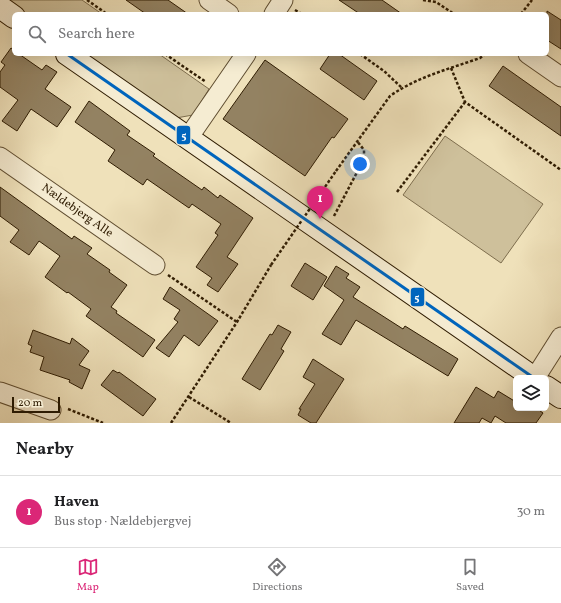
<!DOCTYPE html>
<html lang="en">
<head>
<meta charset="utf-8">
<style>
  :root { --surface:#fff; --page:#f2f2f2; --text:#202124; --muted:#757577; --line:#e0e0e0; --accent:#db2777 }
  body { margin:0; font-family:Vollkorn,serif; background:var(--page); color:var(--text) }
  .controls { position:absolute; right:12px; bottom:12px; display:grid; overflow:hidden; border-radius:6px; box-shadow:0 4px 16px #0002 }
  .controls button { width:36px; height:36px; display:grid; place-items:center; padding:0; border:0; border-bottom:1px solid var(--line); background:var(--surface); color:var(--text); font:20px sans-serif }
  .scale { position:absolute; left:12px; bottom:10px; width:48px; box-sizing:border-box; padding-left:4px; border:2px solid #2f1c02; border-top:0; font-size:11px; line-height:14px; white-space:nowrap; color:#2f1c02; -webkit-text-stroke:3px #f5ecd2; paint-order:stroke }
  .you { position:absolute; left:360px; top:164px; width:14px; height:14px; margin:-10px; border:3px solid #fff; border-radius:50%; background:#1a73e8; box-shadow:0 0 0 6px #1a73e833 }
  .badge { display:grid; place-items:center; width:26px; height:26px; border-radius:50%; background:var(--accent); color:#fff; font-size:13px; font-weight:700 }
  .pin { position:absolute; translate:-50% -33px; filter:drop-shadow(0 1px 2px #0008) }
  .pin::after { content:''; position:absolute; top:21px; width:14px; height:12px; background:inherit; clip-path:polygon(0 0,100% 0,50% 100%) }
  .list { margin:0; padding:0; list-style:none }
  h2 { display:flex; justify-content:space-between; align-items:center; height:52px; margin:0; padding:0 16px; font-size:17px }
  h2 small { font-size:13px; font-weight:400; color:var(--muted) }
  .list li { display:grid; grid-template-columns:26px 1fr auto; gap:12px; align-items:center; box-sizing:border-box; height:72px; padding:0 16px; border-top:1px solid var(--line) }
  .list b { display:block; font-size:15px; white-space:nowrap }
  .list p { margin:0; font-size:13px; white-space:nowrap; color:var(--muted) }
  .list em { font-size:13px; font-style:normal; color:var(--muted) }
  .icon { flex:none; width:22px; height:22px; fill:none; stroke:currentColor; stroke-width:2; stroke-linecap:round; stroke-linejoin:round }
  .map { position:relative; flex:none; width:561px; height:423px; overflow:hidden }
  .search { position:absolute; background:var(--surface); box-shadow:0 4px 16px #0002; left:12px; right:12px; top:12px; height:44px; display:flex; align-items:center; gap:10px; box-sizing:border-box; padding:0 14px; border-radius:6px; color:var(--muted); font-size:15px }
  .sheet { height:124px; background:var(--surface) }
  nav { display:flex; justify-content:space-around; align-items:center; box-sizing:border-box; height:56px; border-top:1px solid var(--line); background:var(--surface); font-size:11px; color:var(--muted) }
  nav a { display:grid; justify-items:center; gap:2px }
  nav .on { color:var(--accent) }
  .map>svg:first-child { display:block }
</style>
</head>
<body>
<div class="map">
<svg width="561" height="423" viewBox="0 0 561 423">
  <rect width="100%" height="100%" fill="#efe1ba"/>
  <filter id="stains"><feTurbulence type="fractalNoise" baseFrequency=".005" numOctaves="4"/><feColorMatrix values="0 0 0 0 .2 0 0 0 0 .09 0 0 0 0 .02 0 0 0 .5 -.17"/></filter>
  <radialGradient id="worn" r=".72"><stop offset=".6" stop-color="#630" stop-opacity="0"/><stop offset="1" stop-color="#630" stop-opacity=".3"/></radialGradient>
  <path fill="#cec09b" stroke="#7e6e4e" d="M5,0H82L102,14H25Z
    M83,54H159L209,89L193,115L176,118Z
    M445,136L543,204L501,263L403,195Z"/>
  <path fill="#938262" stroke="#2f1c02" d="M126,0H168L188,14H146Z
    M339,0H382L402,14H360Z
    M547,11L561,20V49L547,40Z
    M11,48L14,50V54H19L42,70L46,65L57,72L45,89L71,107L57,127L31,109L17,131L2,121L18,100L0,87V72L5,65L1,62Z
    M330,54H339L377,81L364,100L320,69Z
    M265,60L348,119L334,138L332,137L305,176L223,119Z
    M503,66L561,107V136L489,86Z
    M89,101L130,131L127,135L155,154L153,156L202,190L204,187L218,198L220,195L253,218L227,257L238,264L218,292L207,285L212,278L196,267L218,235L215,233L221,224L192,204L189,208L147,179L143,185L108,161L115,150L75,122Z
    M0,187L72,239L74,236L92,248L87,254L110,270L109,272L127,285L111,307L117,311L116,313L155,340L143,357L86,316L91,309L68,292L67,293L45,277L60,256L39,241L29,255L10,242L19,230L0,216Z
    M305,263L327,277L313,300L291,286Z
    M336,266L349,274L346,278L360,287L353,297L403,329L405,326L458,359L448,376L356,320L341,345L322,334L344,300L324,286Z
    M170,287L218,321L199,346L184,335L169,357L156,348L178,322L174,319L180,310L163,299Z
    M278,325L291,332L281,349L284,351L260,390L242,379L270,334L272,335Z
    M33,330L70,344L72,338L89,351L79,365L90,370L82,389L69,382L70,380L40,370L44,357L30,352L32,346L28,344Z
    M313,359L344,379L316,423H311L298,415L301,409H299L315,384L303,377Z
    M113,370L118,373L119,372L156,399L143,416L101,385Z
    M476,387L494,398L498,391L516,402V408H536L543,413L536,423H506L495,416L491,423L482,418L479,423H454Z"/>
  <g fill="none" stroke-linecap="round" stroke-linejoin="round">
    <defs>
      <g id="street">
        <path d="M209,0L229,14"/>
        <path d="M274,14L283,0"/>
        <path d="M528,54L561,77"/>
        <path d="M188,138L246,54"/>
        <path id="s1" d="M0,157L155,265"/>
        <path d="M535,378L561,337"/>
        <path d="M0,392L51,410"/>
      </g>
      <path id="secondary" d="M0,7L14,17
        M67,54L534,378
        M546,387L561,397"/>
    </defs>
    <use href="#street" stroke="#5f4d30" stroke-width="21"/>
    <use href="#secondary" stroke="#2f1c02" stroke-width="24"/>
    <path stroke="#2f1c02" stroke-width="2.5" stroke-dasharray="3 2" stroke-linecap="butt" d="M87,0L107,14
      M423,0L436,2L454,14
      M295,10L302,14
      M521,14L532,0
      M165,54L206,82
      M360,54L384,71L402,88
      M451,68L465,102L561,170
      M336,171L390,96C417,77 449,69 480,58L485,54
      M397,192L465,102
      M334,216L364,159V150L357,141
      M168,275L237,322
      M189,397L231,423
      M68,409L103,423
      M171,423L237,322L271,265"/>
    <use href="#street" stroke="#f5ecd2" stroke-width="19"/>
    <use href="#secondary" stroke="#f5ecd2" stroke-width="22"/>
    <path stroke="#2f1c02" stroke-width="2.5" stroke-dasharray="3 2" stroke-linecap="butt" d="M271,265L336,171"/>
    <defs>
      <path id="bus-1" d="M67,54L534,378"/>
    </defs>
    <use href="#bus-1" stroke="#f5ecd2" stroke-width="6"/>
    <use href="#bus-1" stroke="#0065bd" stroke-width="3"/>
  </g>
  <g text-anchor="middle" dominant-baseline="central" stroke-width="4" stroke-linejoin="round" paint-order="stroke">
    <g font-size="12" fill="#2f1c02" stroke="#f5ecd2">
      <text stroke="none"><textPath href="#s1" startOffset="94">Nældebjerg Alle</textPath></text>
    </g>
  </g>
  <g stroke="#f5ecd2" stroke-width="1.5">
    <rect x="176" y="125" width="15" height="20" rx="4" fill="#0065bd"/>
    <rect x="410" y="287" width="15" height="20" rx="4" fill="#0065bd"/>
  </g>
  <g font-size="11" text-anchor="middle" font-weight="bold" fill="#fff">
    <text x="184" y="139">5</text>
    <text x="417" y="301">5</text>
  </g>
  <rect width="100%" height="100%" filter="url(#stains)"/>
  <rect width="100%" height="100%" fill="url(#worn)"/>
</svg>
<div class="controls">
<button><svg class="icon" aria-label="layers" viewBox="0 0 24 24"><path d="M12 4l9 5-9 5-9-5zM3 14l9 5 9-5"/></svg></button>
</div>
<div class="scale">20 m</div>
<div class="you"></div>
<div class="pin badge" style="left:320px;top:219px">1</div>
<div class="search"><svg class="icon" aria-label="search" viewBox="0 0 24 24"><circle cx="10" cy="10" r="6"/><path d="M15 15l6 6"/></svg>Search here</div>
</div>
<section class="sheet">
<h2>Nearby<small></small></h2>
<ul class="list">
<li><span class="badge">1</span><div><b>Haven</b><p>Bus stop · Nældebjergvej</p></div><em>30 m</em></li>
</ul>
</section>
<nav>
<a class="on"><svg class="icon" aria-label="map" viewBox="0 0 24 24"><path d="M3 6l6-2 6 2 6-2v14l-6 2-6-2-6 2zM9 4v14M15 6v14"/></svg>Map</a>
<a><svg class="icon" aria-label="directions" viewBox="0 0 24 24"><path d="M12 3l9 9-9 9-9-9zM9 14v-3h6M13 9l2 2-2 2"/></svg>Directions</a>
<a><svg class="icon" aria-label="saved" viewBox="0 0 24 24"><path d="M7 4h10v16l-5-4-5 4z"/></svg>Saved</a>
</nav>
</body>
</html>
